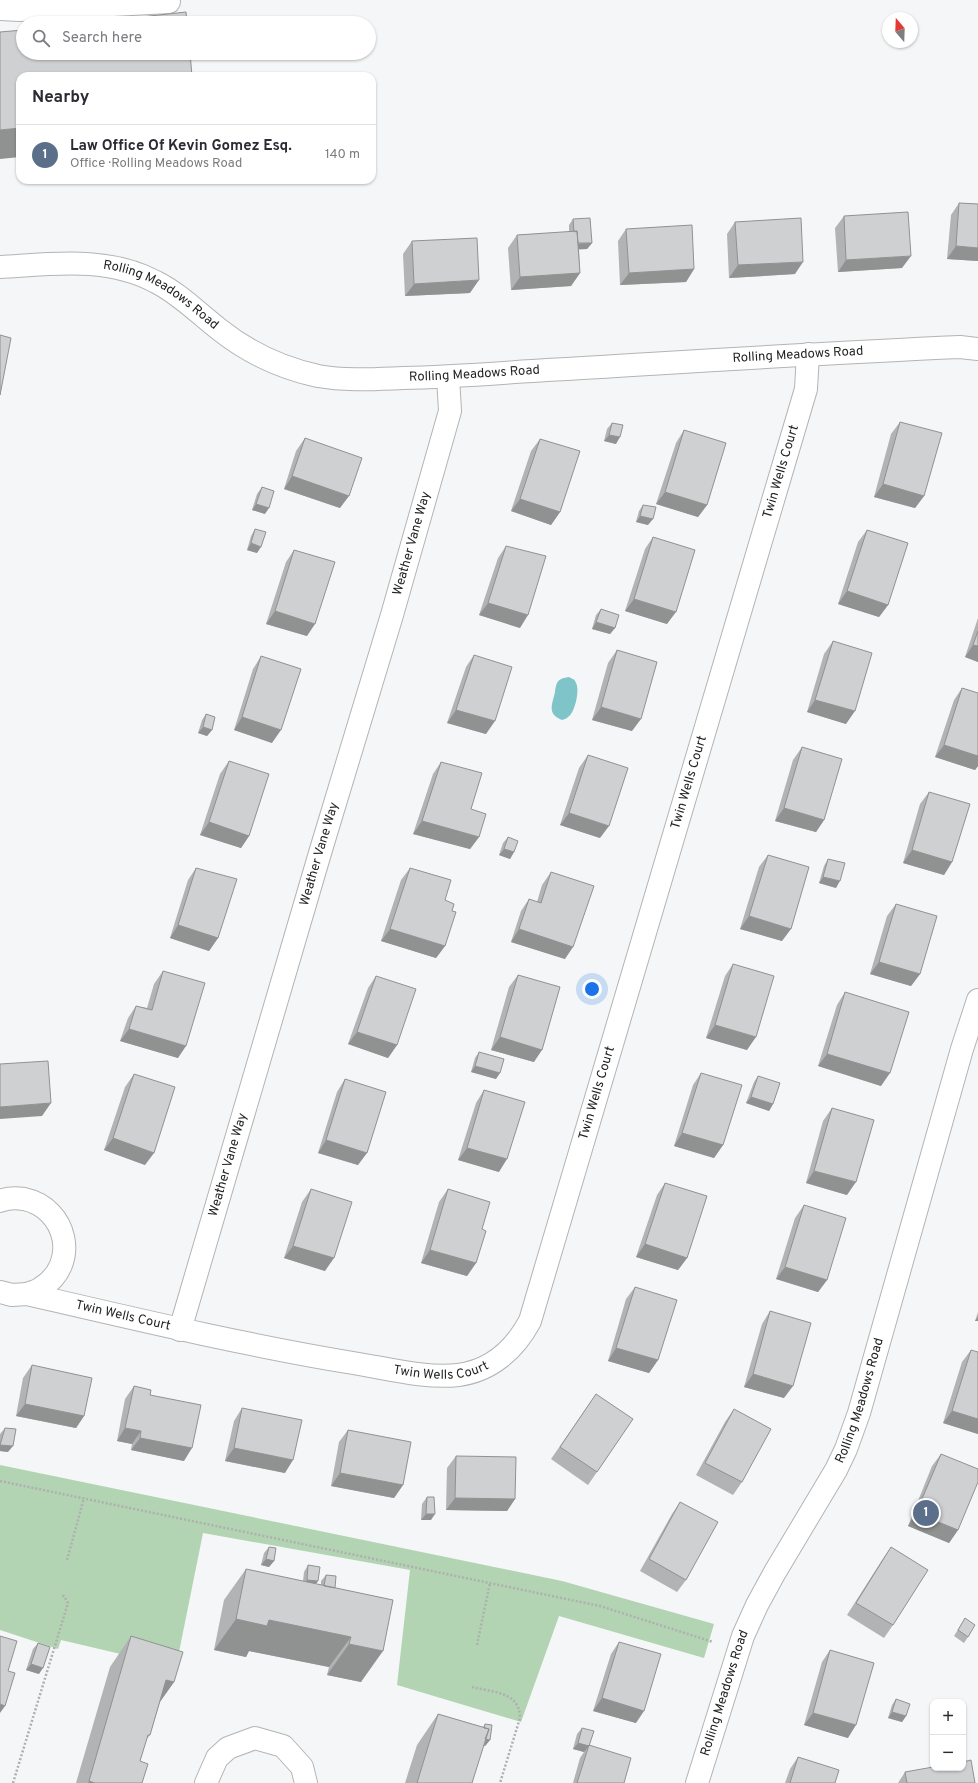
<!DOCTYPE html>
<html lang="en">
<head>
<meta charset="utf-8">
<style>
  :root { --surface:#fff; --page:#f7f7f7; --text:#2b2b33; --muted:#7c7c81; --line:#e1e1e2; --accent:#0b8043 }
  body { margin:0; font-family:Overpass,sans-serif; background:var(--page); color:var(--text) }
  .controls { position:absolute; right:12px; bottom:12px; display:grid; overflow:hidden; border-radius:8px; box-shadow:0 1px 3px #0004 }
  .controls button { width:36px; height:36px; display:grid; place-items:center; padding:0; border:0; border-bottom:1px solid var(--line); background:var(--surface); color:var(--text); font:20px sans-serif }
  .compass { position:absolute; left:882px; top:12px; width:36px; height:36px; border-radius:50%; background:var(--surface); box-shadow:0 1px 3px #0004; rotate:341deg }
  .you { position:absolute; left:592px; top:989px; width:14px; height:14px; margin:-10px; border:3px solid #fff; border-radius:50%; background:#1a73e8; box-shadow:0 0 0 6px #1a73e833 }
  .badge { display:grid; place-items:center; width:26px; height:26px; border-radius:50%; background:var(--accent); color:#fff; font-size:13px; font-weight:700 }
  .pin { position:absolute; translate:-50% -50%; border:2px solid #fff; box-shadow:0 1px 4px #0006 }
  .list { margin:0; padding:0; list-style:none }
  h2 { display:flex; justify-content:space-between; align-items:center; height:52px; margin:0; padding:0 16px; font-size:17px }
  h2 small { font-size:13px; font-weight:400; color:var(--muted) }
  .list li { display:grid; grid-template-columns:26px 1fr auto; gap:12px; align-items:center; box-sizing:border-box; height:60px; padding:0 16px; border-top:1px solid var(--line) }
  .list b { display:block; font-size:15px; white-space:nowrap }
  .list p { margin:0; font-size:13px; white-space:nowrap; color:var(--muted) }
  .list em { font-size:13px; font-style:normal; color:var(--muted) }
  .icon { flex:none; width:22px; height:22px; fill:none; stroke:currentColor; stroke-width:2; stroke-linecap:round; stroke-linejoin:round }
  .map { position:relative; flex:none; width:978px; height:1783px; overflow:hidden }
  .search { position:absolute; background:var(--surface); box-shadow:0 1px 3px #0004; left:16px; top:16px; width:360px; height:44px; display:flex; align-items:center; gap:10px; box-sizing:border-box; padding:0 14px; border-radius:22px; color:var(--muted); font-size:15px }
  .panel { position:absolute; background:var(--surface); box-shadow:0 1px 3px #0004; left:16px; top:72px; width:360px; height:112px; border-radius:12px }
  .map>svg:first-child { display:block }
</style>
</head>
<body>
<div class="map">
<svg width="978" height="1783" viewBox="0 0 978 1783">
  <rect width="100%" height="100%" fill="#f4f6f7"/>
  <path fill="#b2d4b2" d="M0,1465L562,1581L714,1624L704,1658L559,1616L521,1722L397,1685L410,1570L203,1533L176,1667L61,1640L58,1649L0,1630Z"/>
  <path fill="#7fc4c8" d="M569,677C572,679 575,679 576,683C580,690 575,713 568,717C566,719 564,719 562,720C547,714 552,705 555,692C555,690 556,685 557,683C560,678 564,678 569,677Z"/>
  <g fill="none" stroke-linecap="round" stroke-linejoin="round">
    <defs>
      <g id="minor">
        <path d="M0,9L19,10L169,2"/>
        <path id="s1" d="M0,267C53,264 107,256 156,282C180,294 199,314 220,330C249,353 281,368 318,376C346,381 375,379 403,378C451,377 499,373 547,370C685,362 822,353 960,347L978,349"/>
        <path d="M0,1201C7,1198 17,1198 24,1199C67,1208 80,1264 41,1288C37,1291 32,1292 27,1294"/>
        <path id="s2" d="M0,1292L12,1295L27,1294C135,1319 244,1345 353,1363C385,1368 427,1379 458,1375C491,1371 515,1349 530,1321L806,389L808,354"/>
        <path id="s3" d="M180,1330L320,853L392,615L450,411L448,377"/>
        <path d="M206,1783L217,1758L228,1748L255,1738L283,1746L302,1767L306,1783"/>
        <path id="s4" d="M697,1783L743,1636L757,1605L775,1572L836,1470L846,1449L859,1413L962,1049L978,1000"/>
      </g>
    </defs>
    <use href="#minor" stroke="#b3b4b5" stroke-width="24"/>
    <path stroke="#aeafb0" stroke-width="2.5" stroke-dasharray="2 2" stroke-linecap="butt" d="M0,1481L600,1606L713,1642
      M67,1560L84,1498
      M477,1645L490,1583
      M472,1687C491,1692 520,1691 520,1718L500,1783
      M13,1783L68,1603L64,1596H61"/>
    <use href="#minor" stroke="#fff" stroke-width="22"/>
  </g>
  <path fill="#b1b3b4" d="M959,203L978,204V261L947,259L951,215Z
    M844,216L902,268L838,272L835,228Z
    M573,219L592,243L587,249H579L580,273L571,286L511,290L508,248L517,235L569,232V225Z
    M735,222L795,274L729,278L727,234Z
    M626,229L694,269L686,282L620,285L618,241Z
    M412,241L470,293L405,296L403,254Z
    M900,422L924,496L915,508L874,497L891,434Z
    M612,423L616,444L604,441L607,429Z
    M684,430L707,505L698,517L656,504L676,443Z
    M305,438L340,508L284,489L296,451Z
    M540,439L560,512L551,525L511,511L531,451Z
    M262,487L265,514L252,510L257,494Z
    M643,505L648,525L636,522L639,511Z
    M255,529L257,553L247,550L251,536Z
    M867,530L888,605L879,617L838,604L858,542Z
    M653,537L667,624L625,611L645,549Z
    M506,546L520,628L479,615L498,558Z
    M294,550L307,636L266,624L286,562Z
    M601,609L615,628L610,634L592,629L596,615Z
    M978,618V662L965,657Z
    M833,641L846,724L807,712L824,654Z
    M617,650L632,731L592,720L608,663Z
    M474,655L486,734L447,723L466,667Z
    M261,656L272,743L234,730L253,669Z
    M962,688L978,693V766L975,770L935,757L954,700Z
    M206,714L212,730L207,736L198,733L202,720Z
    M802,747L824,820L816,832L775,821L793,760Z
    M588,755L600,838L560,825L579,768Z
    M229,761L249,836L241,848L200,835L220,774Z
    M441,762L471,809L479,837L470,849L413,834L433,774Z
    M929,792L952,862L944,875L903,863L920,804Z
    M508,837L514,852L510,859L499,855L503,843Z
    M768,855L782,941L740,929L759,867Z
    M828,859L836,888L819,883L824,866Z
    M196,868L218,938L209,951L170,938L188,880Z
    M410,868L445,900L452,911L445,946L436,958L381,941L401,880Z
    M551,872L565,959L511,942L521,911L529,899L537,902L542,885Z
    M896,904L920,974L911,986L870,974L887,916Z
    M733,964L747,1050L706,1038L725,976Z
    M163,971L178,1058L120,1041L128,1018L136,1006L147,1008L154,984Z
    M518,975L534,1062L491,1050L509,987Z
    M376,976L397,1045L388,1058L348,1044L368,988Z
    M845,992L881,1086L818,1066L837,1005Z
    M479,1052L496,1079L471,1072L475,1058Z
    M701,1073L723,1145L714,1158L674,1146L693,1085Z
    M134,1074L145,1165L104,1150L125,1087Z
    M758,1076L773,1104L769,1111L746,1103L754,1082Z
    M345,1079L358,1165L318,1153L337,1092Z
    M484,1090L499,1172L458,1160L476,1103Z
    M832,1108L847,1195L806,1183L823,1121Z
    M665,1183L687,1258L678,1270L636,1257L657,1195Z
    M311,1189L325,1271L284,1258L302,1202Z
    M448,1189L482,1229L476,1263L467,1276L421,1263L439,1202Z
    M804,1205L827,1280L818,1292L776,1279L795,1218Z
    M635,1287L658,1360L649,1373L608,1361L626,1299Z
    M770,1311L784,1398L744,1387L762,1324Z
    M978,1312V1321H975Z
    M971,1350L978,1434L943,1423L962,1362Z
    M32,1365L84,1416L76,1428L16,1416L23,1378Z
    M134,1386L150,1395L184,1461L131,1450L132,1444L117,1441L125,1399Z
    M596,1394L597,1472L588,1485L551,1459Z
    M242,1408L285,1473L225,1461L234,1421Z
    M734,1409L742,1482L733,1495L696,1475L725,1422Z
    M5,1428L8,1452L0,1451V1434Z
    M348,1430L403,1485L394,1498L331,1486L339,1442Z
    M941,1454L958,1530L949,1543L908,1526L932,1466Z
    M456,1456L515,1499L507,1511L446,1510L447,1468Z
    M427,1497L431,1520H421L422,1504Z
    M680,1502L686,1580L677,1592L640,1571L672,1514Z
    M269,1547L274,1561L269,1567L261,1565L264,1553Z
    M891,1547L893,1625L884,1638L847,1615L882,1560Z
    M308,1565L316,1584L321,1585V1581L326,1575L335,1588L393,1600L361,1682L327,1675L329,1667L249,1651L246,1657L214,1650L224,1600L246,1569L303,1581L304,1572Z
    M965,1618L968,1637L964,1643L954,1636Z
    M131,1636L174,1682L160,1702L150,1735L146,1740L140,1761L142,1783H76L110,1667Z
    M619,1642L636,1723L593,1711L611,1654Z
    M38,1643L39,1674L26,1670L33,1649Z
    M830,1650L848,1738L804,1725L822,1662Z
    M896,1699L906,1716L902,1722L888,1718L892,1705Z
    M438,1714L483,1727L485,1724L490,1740L485,1746H483L472,1783H405L417,1745Z
    M582,1728L590,1745L624,1783H573L580,1758L584,1752L573,1749L577,1734Z
    M798,1757L835,1783H785L790,1769Z
    M905,1772L975,1783H898Z"/>
  <path fill="#909292" d="M20,128V157L0,159V130Z
    M592,243L587,249L570,250L575,244Z
    M956,246L978,248V261L947,259Z
    M911,256L902,268L838,272L846,260Z
    M803,262L795,274L729,278L738,265Z
    M694,269L686,282L620,285L629,273Z
    M580,273L571,286L511,290L520,277Z
    M479,280L470,293L405,296L414,284Z
    M609,435L620,437L616,444L604,441Z
    M292,476L349,496L340,508L284,489Z
    M883,484L924,496L915,508L874,497Z
    M665,492L707,505L698,517L656,504Z
    M520,499L560,512L551,525L511,511Z
    M256,504L269,508L265,514L252,510Z
    M640,516L653,519L648,525L636,522Z
    M251,543L261,547L257,553L247,550Z
    M847,591L888,605L879,617L838,604Z
    M634,599L676,612L667,624L625,611Z
    M488,603L528,615L520,628L479,615Z
    M275,611L315,624L307,636L266,624Z
    M596,622L615,628L610,634L592,629Z
    M973,645L978,646V662L965,657Z
    M815,700L855,711L846,724L807,712Z
    M601,707L641,719L632,731L592,720Z
    M456,710L495,721L486,734L447,723Z
    M242,717L281,730L272,743L234,730Z
    M203,727L212,730L207,736L198,733Z
    M944,745L978,756V766L975,770L935,757Z
    M784,808L824,820L816,832L775,821Z
    M569,813L609,826L600,838L560,825Z
    M422,821L479,837L470,849L413,834Z
    M209,822L249,836L241,848L200,835Z
    M504,849L514,852L510,859L499,855Z
    M912,850L952,862L944,875L903,863Z
    M823,877L840,881L836,888L819,883Z
    M749,916L791,929L782,941L740,929Z
    M178,925L218,938L209,951L170,938Z
    M390,929L445,946L436,958L381,941Z
    M519,929L573,947L565,959L511,942Z
    M879,962L920,974L911,986L870,974Z
    M715,1025L756,1037L747,1050L706,1038Z
    M129,1029L186,1046L178,1058L120,1041Z
    M357,1032L397,1045L388,1058L348,1044Z
    M500,1037L542,1050L534,1062L491,1050Z
    M827,1054L890,1073L881,1086L818,1066Z
    M475,1066L500,1073L496,1079L471,1072Z
    M751,1097L773,1104L769,1111L746,1103Z
    M51,1103L42,1116L0,1119V1107Z
    M682,1133L723,1145L714,1158L674,1146Z
    M113,1138L154,1153L145,1165L104,1150Z
    M326,1140L367,1153L358,1165L318,1153Z
    M467,1148L507,1159L499,1172L458,1160Z
    M814,1171L856,1182L847,1195L806,1183Z
    M645,1244L687,1258L678,1270L636,1257Z
    M293,1246L334,1258L325,1271L284,1258Z
    M430,1250L476,1263L467,1276L421,1263Z
    M785,1267L827,1280L818,1292L776,1279Z
    M978,1317V1321H975Z
    M616,1348L658,1360L649,1373L608,1361Z
    M753,1374L793,1386L784,1398L744,1387Z
    M25,1404L84,1416L76,1428L16,1416Z
    M952,1411L978,1419V1434L943,1423Z
    M125,1428L141,1431L132,1444L117,1441Z
    M140,1438L192,1448L184,1461L131,1450Z
    M0,1445L13,1446L8,1452L0,1451Z
    M234,1448L293,1460L285,1473L225,1461Z
    M340,1473L403,1485L394,1498L331,1486Z
    M455,1498L515,1499L507,1511L446,1510Z
    M916,1513L958,1530L949,1543L908,1526Z
    M426,1514H435L431,1520H421Z
    M266,1559L274,1561L269,1567L261,1565Z
    M307,1580L318,1581L313,1588L302,1586Z
    M236,1619L269,1620L351,1637L329,1667L249,1651L246,1657L214,1650Z
    M349,1644L383,1651L361,1682L327,1675Z
    M31,1664L43,1668L39,1674L26,1670Z
    M166,1680L174,1682L152,1713Z
    M602,1698L644,1711L636,1723L593,1711Z
    M0,1704L5,1706L0,1713Z
    M892,1712L906,1716L902,1722L888,1718Z
    M813,1713L856,1725L848,1738L804,1725Z
    M483,1739L490,1740L485,1746L478,1745Z
    M578,1743L589,1746L584,1752L573,1749Z
    M89,1781L95,1783H88Z"/>
  <path fill="#ced0d1" stroke="#909292" d="M186,12L187,23H86Z
    M23,30V53H190L192,76H20V128L0,130V32Z
    M959,203L978,204V248L956,246Z
    M908,212L911,256L846,260L844,216Z
    M590,218L592,243H578L577,231L574,232L573,219Z
    M801,218L803,262L738,265L735,222Z
    M692,225L694,269L629,273L626,229Z
    M577,231L580,273L520,277L517,235Z
    M477,238L479,280L414,284L412,241Z
    M0,335L11,338L0,395Z
    M900,422L942,433L924,496L883,484Z
    M612,423L623,425L620,437L609,435Z
    M684,430L726,443L707,505L665,492Z
    M305,438L362,458L349,496L292,476Z
    M540,439L580,451L560,512L520,499Z
    M262,487L274,491L269,508L256,504Z
    M643,505L656,507L653,519L640,516Z
    M255,529L266,532L261,547L251,543Z
    M867,530L908,543L888,605L847,591Z
    M653,537L695,550L676,612L634,599Z
    M506,546L546,556L528,615L488,603Z
    M294,550L335,562L315,624L275,611Z
    M601,609L619,615L615,628L596,622Z
    M978,631V646L973,645Z
    M833,641L872,653L855,711L815,700Z
    M617,650L657,662L641,719L601,707Z
    M474,655L512,667L495,721L456,710Z
    M261,656L301,669L281,730L242,717Z
    M962,688L978,693V756L944,745Z
    M206,714L215,717L212,730L203,727Z
    M802,747L842,759L824,820L784,808Z
    M588,755L628,768L609,826L569,813Z
    M229,761L269,774L249,836L209,822Z
    M441,762L482,773L471,809L486,814L479,837L422,821Z
    M929,792L970,804L952,862L912,850Z
    M508,837L518,841L514,852L504,849Z
    M768,855L809,867L791,929L749,916Z
    M828,859L845,863L840,881L823,877Z
    M196,868L237,879L218,938L178,925Z
    M410,868L451,880L445,900L454,904L452,911L456,912L445,946L390,929Z
    M551,872L594,886L573,947L519,929L529,899L541,903Z
    M896,904L937,916L920,974L879,962Z
    M733,964L774,976L756,1037L715,1025Z
    M163,971L205,983L186,1046L129,1029L136,1006L152,1010Z
    M518,975L560,987L542,1050L500,1037Z
    M376,976L416,989L397,1045L357,1032Z
    M845,992L909,1012L890,1073L827,1054Z
    M479,1052L504,1059L500,1073L475,1066Z
    M48,1061L51,1103L0,1107V1064Z
    M701,1073L742,1085L723,1145L682,1133Z
    M134,1074L175,1087L154,1153L113,1138Z
    M758,1076L780,1083L773,1104L751,1097Z
    M345,1079L386,1092L367,1153L326,1140Z
    M484,1090L525,1102L507,1159L467,1148Z
    M832,1108L874,1120L856,1182L814,1171Z
    M665,1183L707,1196L687,1258L645,1244Z
    M311,1189L352,1202L334,1258L293,1246Z
    M448,1189L490,1202L482,1229L486,1231L476,1263L430,1250Z
    M804,1205L846,1218L827,1280L785,1267Z
    M635,1287L677,1300L658,1360L616,1348Z
    M770,1311L811,1323L793,1386L753,1374Z
    M971,1350L978,1352V1419L952,1411Z
    M32,1365L92,1378L84,1416L25,1404Z
    M134,1386L151,1390L150,1395L201,1405L192,1448L140,1438L141,1431L125,1428Z
    M596,1394L633,1419L597,1472L560,1447Z
    M242,1408L302,1420L293,1460L234,1448Z
    M734,1409L771,1429L742,1482L705,1463Z
    M5,1428L16,1429L13,1446L0,1445Z
    M348,1430L411,1442L403,1485L340,1473Z
    M941,1454L978,1469V1482L958,1530L916,1513Z
    M456,1456L516,1457L515,1499L455,1498Z
    M427,1497H434L435,1514H426Z
    M680,1502L718,1522L686,1580L649,1559Z
    M269,1547L276,1548L274,1561L266,1559Z
    M891,1547L928,1570L893,1625L856,1603Z
    M308,1565L320,1567L318,1581L307,1580Z
    M246,1569L393,1600L383,1651L349,1644L351,1637L269,1620L267,1626L236,1619Z
    M326,1575L336,1576L335,1588L324,1586Z
    M965,1618L975,1625L968,1637L958,1630Z
    M0,1636L17,1641L8,1671L15,1673L5,1706L0,1704Z
    M131,1636L183,1652L174,1682L166,1680L150,1735H148L140,1761L148,1764L142,1783H95L89,1781Z
    M619,1642L661,1654L644,1711L602,1698Z
    M38,1643L50,1647L43,1668L31,1664Z
    M830,1650L874,1663L856,1725L813,1713Z
    M896,1699L910,1704L906,1716L892,1712Z
    M438,1714L489,1729L472,1783H417Z
    M485,1724L492,1725L490,1740L485,1739L489,1729L484,1728Z
    M582,1728L594,1731L589,1746L578,1743Z
    M589,1745L631,1758L624,1783H577Z
    M798,1757L839,1770L835,1783H790Z
    M971,1760L975,1783H907L905,1772L933,1767V1768H963V1762Z"/>
  <g text-anchor="middle" dominant-baseline="central" stroke-width="3.5" stroke-linejoin="round" paint-order="stroke">
    <g font-size="13" fill="#232424" stroke="#fff">
      <text stroke="none"><textPath href="#s1" startOffset="169">Rolling Meadows Road</textPath></text>
      <text stroke="none"><textPath href="#s1" startOffset="829">Rolling Meadows Road</textPath></text>
      <text stroke="none"><textPath href="#s1" startOffset="505">Rolling Meadows Road</textPath></text>
      <text stroke="none"><textPath href="#s2" startOffset="1446">Twin Wells Court</textPath></text>
      <text stroke="none"><textPath href="#s3" startOffset="820">Weather Vane Way</textPath></text>
      <text stroke="none"><textPath href="#s2" startOffset="1122">Twin Wells Court</textPath></text>
      <text stroke="none"><textPath href="#s3" startOffset="496">Weather Vane Way</textPath></text>
      <text stroke="none"><textPath href="#s2" startOffset="798">Twin Wells Court</textPath></text>
      <text stroke="none"><textPath href="#s3" startOffset="172">Weather Vane Way</textPath></text>
      <text stroke="none"><textPath href="#s2" startOffset="126">Twin Wells Court</textPath></text>
      <text stroke="none"><textPath href="#s2" startOffset="450">Twin Wells Court</textPath></text>
      <text stroke="none"><textPath href="#s4" startOffset="418">Rolling Meadows Road</textPath></text>
      <text stroke="none"><textPath href="#s4" startOffset="94">Rolling Meadows Road</textPath></text>
    </g>
  </g>
</svg>
<div class="controls">
<button>+</button>
<button>−</button>
</div>
<svg class="compass" viewBox="-18 -18 36 36"><path d="M0-13l5 13h-10z" fill="#e53935"/><path d="M0 13l5-13h-10z" fill="#7c7c81"/></svg>
<div class="you"></div>
<div class="pin badge" style="left:926px;top:1513px;background:#5c6f8a">1</div>
<div class="search"><svg class="icon" aria-label="search" viewBox="0 0 24 24"><circle cx="10" cy="10" r="6"/><path d="M15 15l6 6"/></svg>Search here</div>
<section class="panel">
<h2>Nearby<small></small></h2>
<ul class="list">
<li><span class="badge" style="background:#5c6f8a">1</span><div><b>Law Office Of Kevin Gomez Esq.</b><p>Office · Rolling Meadows Road</p></div><em>140 m</em></li>
</ul>
</section>
</div>
</body>
</html>
